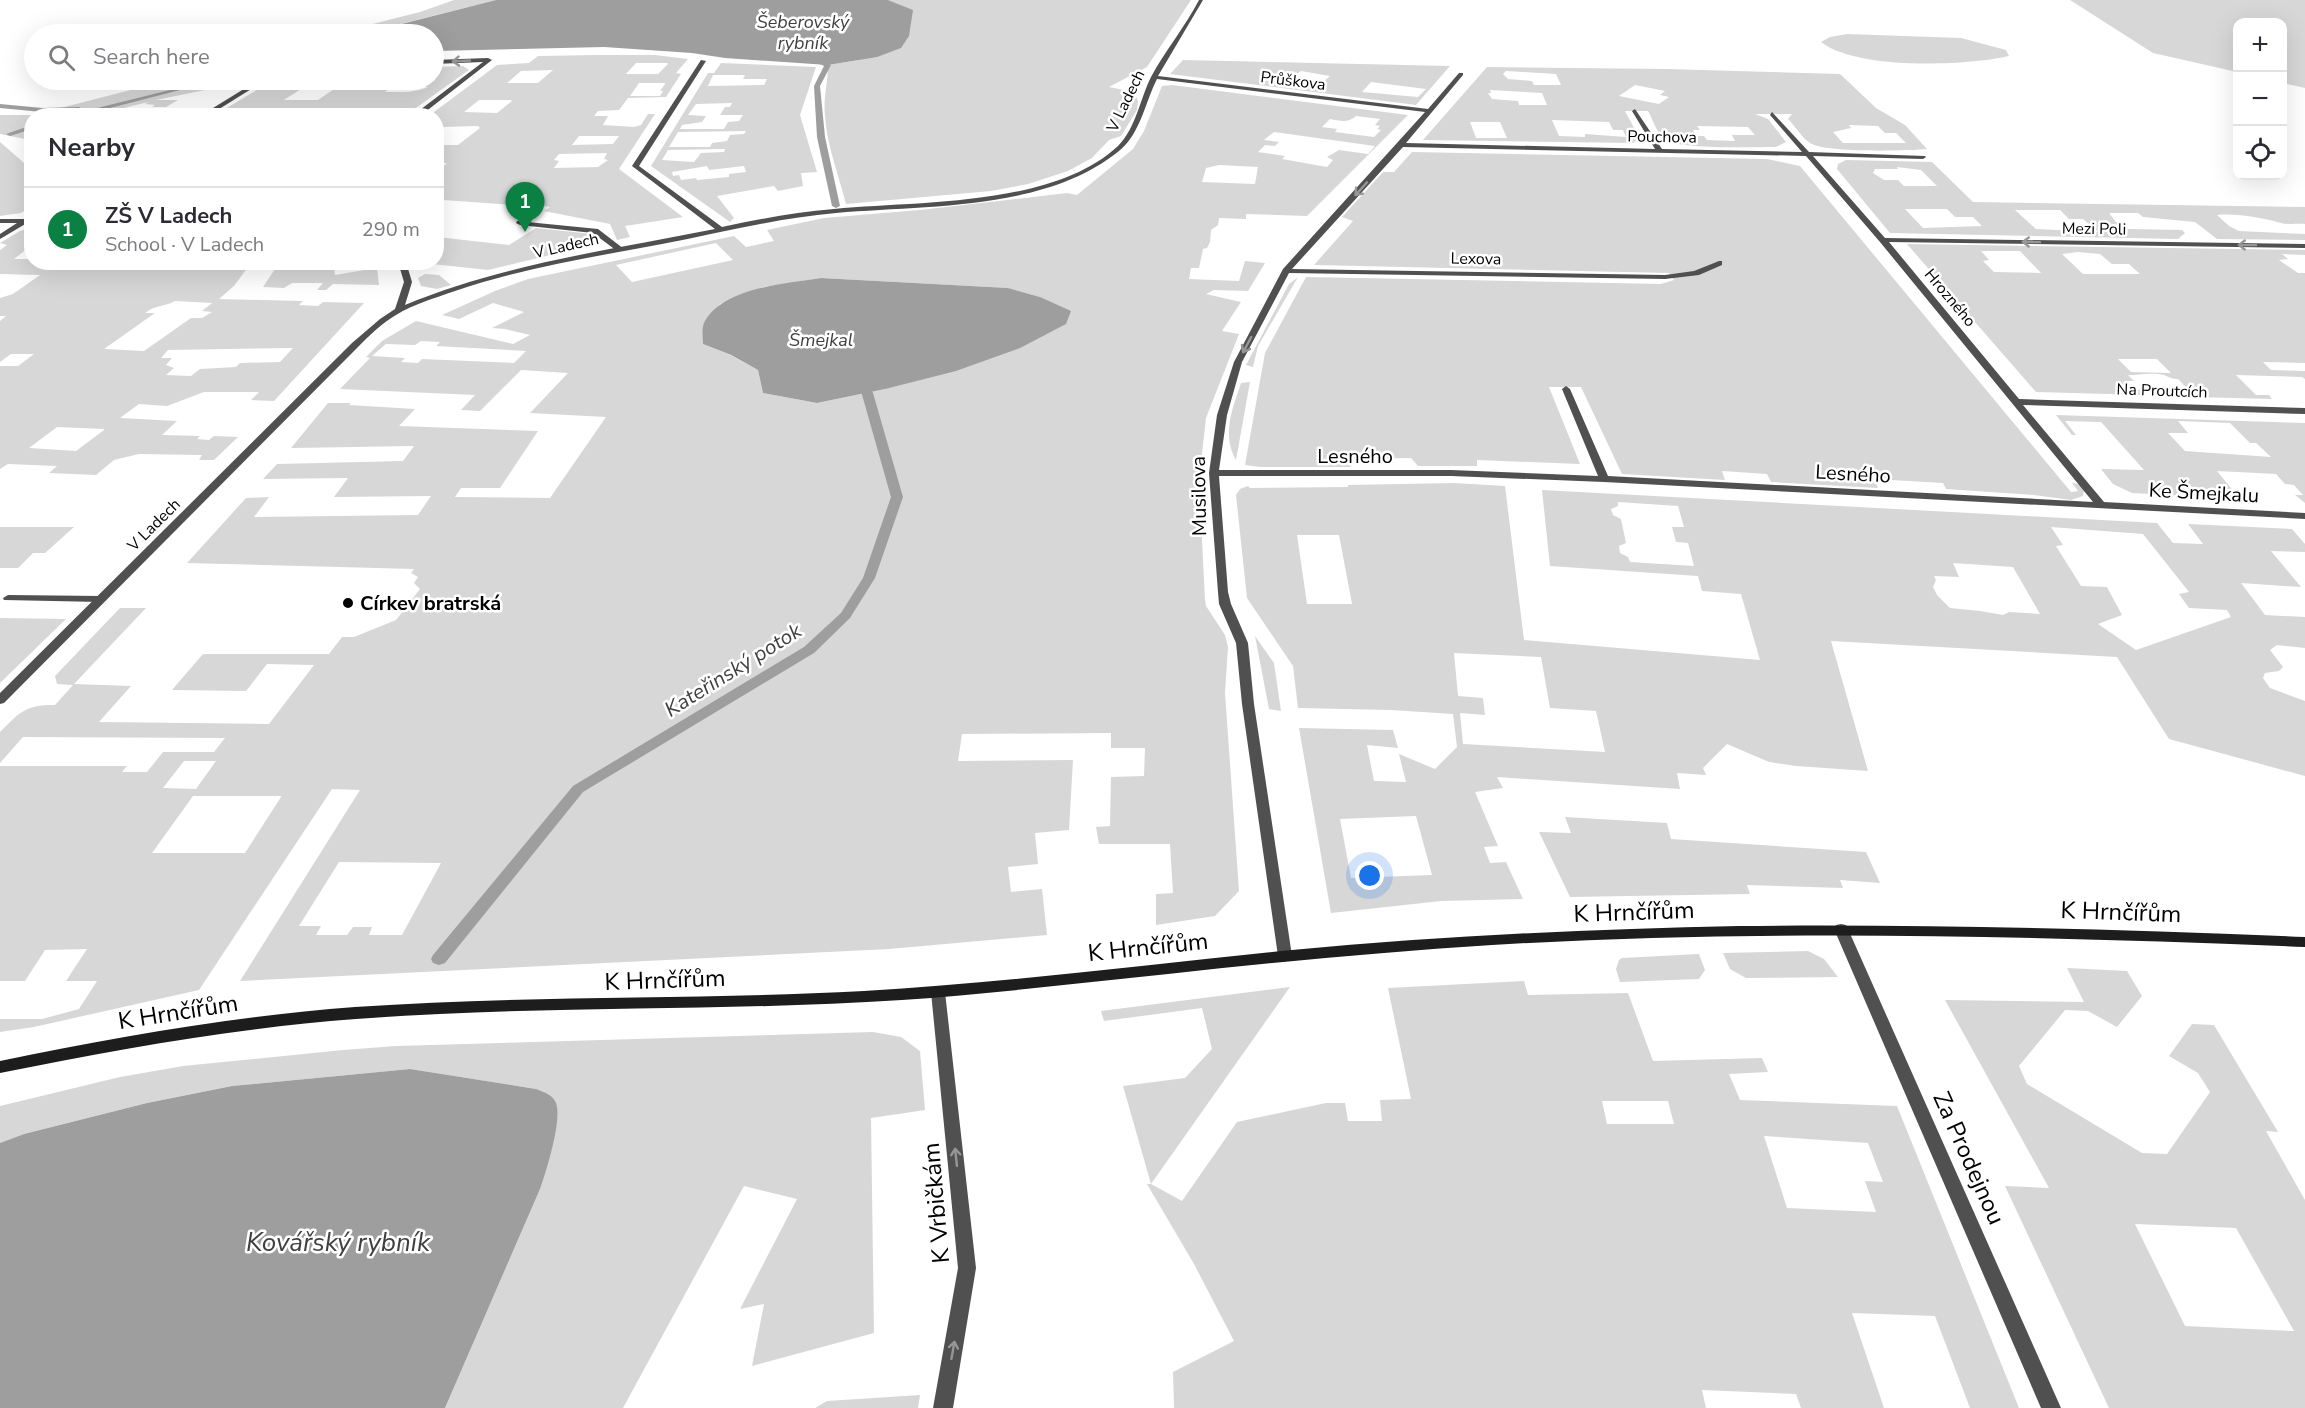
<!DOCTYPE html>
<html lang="en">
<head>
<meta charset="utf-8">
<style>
  :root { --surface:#fff; --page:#f2f2f3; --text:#2b2b33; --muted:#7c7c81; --line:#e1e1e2; --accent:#0b8043 }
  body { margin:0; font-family:"Nunito Sans",sans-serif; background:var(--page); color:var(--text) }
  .controls { position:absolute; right:18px; top:18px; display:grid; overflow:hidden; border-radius:12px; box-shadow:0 6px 24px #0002 }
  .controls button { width:54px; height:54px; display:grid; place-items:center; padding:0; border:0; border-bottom:2px solid var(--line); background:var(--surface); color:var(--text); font:30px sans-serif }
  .you { position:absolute; left:1370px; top:876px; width:21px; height:21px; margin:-15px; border:4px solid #fff; border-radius:50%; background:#1a73e8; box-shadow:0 0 0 9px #1a73e833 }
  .badge { display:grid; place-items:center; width:39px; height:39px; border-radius:50%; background:var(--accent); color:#fff; font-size:20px; font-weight:700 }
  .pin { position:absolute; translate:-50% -50px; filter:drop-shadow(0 2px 3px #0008) }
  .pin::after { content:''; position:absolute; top:32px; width:21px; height:18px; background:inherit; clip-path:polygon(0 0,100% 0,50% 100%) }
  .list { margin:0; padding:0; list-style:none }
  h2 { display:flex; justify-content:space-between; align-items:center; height:78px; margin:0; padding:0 24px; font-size:26px }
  h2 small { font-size:20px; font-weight:400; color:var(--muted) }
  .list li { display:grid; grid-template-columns:39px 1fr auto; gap:18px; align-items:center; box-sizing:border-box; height:84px; padding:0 24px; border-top:2px solid var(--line) }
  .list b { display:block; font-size:22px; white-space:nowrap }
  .list p { margin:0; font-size:20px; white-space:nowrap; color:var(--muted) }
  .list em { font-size:20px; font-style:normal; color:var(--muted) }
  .icon { flex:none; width:33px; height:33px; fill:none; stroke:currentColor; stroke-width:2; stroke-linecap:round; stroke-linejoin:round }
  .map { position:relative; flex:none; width:2305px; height:1408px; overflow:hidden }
  .search { position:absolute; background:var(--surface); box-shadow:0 6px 24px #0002; left:24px; top:24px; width:420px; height:66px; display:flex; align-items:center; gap:15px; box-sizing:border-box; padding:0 21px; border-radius:33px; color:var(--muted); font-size:22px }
  .panel { position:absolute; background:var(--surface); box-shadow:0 6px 24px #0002; left:24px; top:108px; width:420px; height:162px; border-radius:24px }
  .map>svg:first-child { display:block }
</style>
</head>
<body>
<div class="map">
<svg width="2305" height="1408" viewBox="0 0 2305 1408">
  <rect width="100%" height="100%" fill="#fff"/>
  <path fill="#d7d7d7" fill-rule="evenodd" d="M454,0H496L360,34H333L420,12Z
    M888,0H1191L1147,67L1109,87L1134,92L1138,101L1137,110L1121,136L1109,140L1092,158L1068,171L1028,184L991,191L846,204C839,176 827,146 825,116C823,98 828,82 828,65L859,60L912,10Z
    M2070,0H2305V88L2283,83L2282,22H2238L2237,72L2153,53Z
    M1847,34L1961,38L2006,50L2009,56C1966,66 1856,70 1821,42L1830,37Z
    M597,55H655L688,59L676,73L681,74L666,97L628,98L619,110L598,111L594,116H608L603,125L634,127L641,125L648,114H655L619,169L683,217L625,226L630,237L617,240L610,224L544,211L550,207L522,202L514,205L443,200L437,203V172L447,163H437V145H458L480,128L478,126L442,127L437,131L436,116L430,115L497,65L529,63L538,56ZM636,63H667L668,64L658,74H626ZM553,70L538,83H507L521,71ZM639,83H665V84L660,91H663L660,96H630ZM479,100H511L512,101L497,113L464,112ZM579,136H619L613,144L572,145ZM607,153L604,159L608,160L598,167L554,168L559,161L554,160L559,154Z
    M1183,60L1450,66L1416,105L1170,74ZM1301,71L1330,76L1321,84L1310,83L1307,85L1278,79L1285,72L1298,73ZM1371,82L1426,89L1418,97L1362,92Z
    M721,63L816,67L800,115L817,172L801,173L803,186L778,191L774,186L717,196L734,218L730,222L651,166L708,73H714ZM713,75H745L743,79H767L764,85L708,86ZM732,103L730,107H725L720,115H743L739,121L728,122L724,129H680L682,125L702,122L706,116L688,115L696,104ZM746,131L744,134L730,135L727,141L712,143L710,147H669L678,132ZM725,149L724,152L701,153L694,162L662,160L668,150ZM707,166L709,170L744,166L746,172L729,174V177L697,180L696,178L681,180L679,175L673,176L672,172Z
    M463,66L469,70L406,115L345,113L341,116L215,115L267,84L282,80H434V67ZM400,80L432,81H433L425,87H428C415,93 401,92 385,92ZM301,89H334L318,100H284Z
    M1487,67L1667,69L1840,74L1876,108L1905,125L1927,149C1906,151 1825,153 1810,143C1802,138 1795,126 1788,119L1792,114H1755L1768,119L1786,142L1776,147C1756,147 1676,150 1664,139C1657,133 1653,120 1648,111H1625L1640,139L1633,143L1423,140ZM1506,71L1556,74L1561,85H1534L1532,81L1508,79L1503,74ZM1635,85L1665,91L1660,95L1669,97L1659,104L1619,96ZM1490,90L1542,93L1547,105H1519L1518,101L1492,99L1488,93H1491ZM1552,120L1609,122L1613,130H1623L1626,137L1585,134V137L1559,136ZM1470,122H1500L1507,138H1476ZM1849,125L1878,126L1885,133H1896L1906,143H1843L1833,132L1851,128ZM1697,126L1748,127L1755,135H1732L1735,141L1707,140L1704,136H1696L1693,130H1700Z
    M170,80H254L156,100H178L166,107H152L155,105L145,104L148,102L96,115L32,116L31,143L25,139L0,134V115H33Z
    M1172,85L1408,115L1307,216L1246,214V219L1219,218L1218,225L1211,230L1210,242L1207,248L1203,249L1199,268H1191L1189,279L1239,281L1245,261L1265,263L1248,291L1214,290L1206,294L1241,302L1222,331L1239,334L1206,418L1199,480L1205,600L1206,606L1225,635L1228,647L1225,693L1239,891L1215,916L1156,925V894L1173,893L1170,844H1099L1096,827L1110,826L1111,777L1144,776L1145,748H1111V733L962,734L958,761L1073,760L1069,830L1035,833L1038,864L1008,867L1011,892L1042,889L1047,935L889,949L240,981L360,790L332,789L199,990L34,1027L0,1032V1019H42L79,1009L97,981H66L87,949L45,950L25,981H0V766H127L122,772H147L163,752H214L225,738L23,737L0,763V732C19,713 26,704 55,705L73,685L57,684L55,676L120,608H146L74,684L131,686L99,722L269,724L314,665L267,664L246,691L172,690L203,654H329L342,637H354L396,620L420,589L414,583L418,577L411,573L414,569L187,563L246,498L269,497L254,517L418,515L431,496L334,497L348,478L263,479L277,464L403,461L414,446L291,448L328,403H351L349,405L415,409L399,426L538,431L500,488H461L455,497L550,498L606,417L530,413L568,373L521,370L480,411L461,410L475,395L340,389L370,358L366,357L382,341L416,321L513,344L530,335L505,329L492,328L524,312L493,303L459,319L442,315L495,291L528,279L734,236L746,247L774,241L767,230L824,218L920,210L1067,193L1077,195L1133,149L1144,131L1162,86ZM1356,116L1380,119L1375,125L1380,126L1377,129L1381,130L1374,137L1335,132L1337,129L1322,127L1330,119C1340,121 1349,123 1356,116ZM1274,132L1375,146L1368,154L1339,150L1327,157L1333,160L1327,167L1282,159L1285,156L1258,152L1265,145L1275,146L1279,142L1264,140ZM1219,165L1258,167L1255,184L1202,182L1206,168ZM716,243L733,260L632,282L616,265ZM821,278L1008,288L1040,297L885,389L817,403L763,393L758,370L730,355L703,344L720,304L763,287ZM421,341L440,342L436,346L526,351L514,363L422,359L418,363L401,362L405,358L372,356L386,344L415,345ZM184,761H216L196,789L163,788ZM193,796H281V797L245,853H152ZM339,862L441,863L402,935H369L372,927H353L347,935H316L321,926H299Z
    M0,142L31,169V207L21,213L0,216Z
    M1412,152L1767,159L1800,166L2071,492L2078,491L2072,483L2079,484L2084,490L2083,496L2071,500L2034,495L1946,489L1943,483L1874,479L1878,488L1771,482L1767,474L1722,471L1725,480L1622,474L1581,387H1549L1580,464L1477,460V466H1418L1411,458L1350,459L1351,467H1260L1245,465L1265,353L1306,277L1661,284L1674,280L1669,273L1314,265L1353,221L1342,217L1383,172H1394Z
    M1846,160L1932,162L1973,202L2305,207V224C2298,223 2289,225 2281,223C2264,218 2236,213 2217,215L2229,226L2239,231L2305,234V240L2217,239L2195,222L2143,217L2138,213H2109L2116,222L2128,229L2182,230L2185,233L2178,239L1890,233L1837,169L1838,164ZM1897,167L1921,170L1937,186H1904L1898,180H1884L1873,173L1875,169H1898ZM1905,209H1947L1955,217H1973L1982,226L1923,228ZM2015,210H2060L2069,219H2083L2098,232L2036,229Z
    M31,227V249H27L14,259H31L32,262L251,263L234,286L219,299L303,301L299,305L318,306L323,302L364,303L274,401L251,400L259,392H204L167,406L139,404L120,418L177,421L162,435L200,436L197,439L209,440L214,436L238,437L214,460H199L202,455L139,454L114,460L96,475L49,473L57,466L8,464L0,469V366H18L34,354H11L0,362V321L6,316H0V298L13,294L40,275L0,274V250L7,245L0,243L20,231ZM175,301L212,303L202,311L212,312L202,318H191L144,351L104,349L155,313H145C155,305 164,307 175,301ZM293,348L280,362L240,363L236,367L200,369L191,376L166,375L174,368L166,365L172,358H161L168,350ZM57,427L104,429V430L76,451L29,448Z
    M536,228L593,234L567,251L488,270L423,263L436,262L437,237L509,245Z
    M1907,244L2305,250V255L2282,254L2288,259L2279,260L2298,273H2305V363L2263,362L2271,370L2305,371V379L2302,377L2236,375L2256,395H2269L2272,399L2195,397L2178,379C2172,379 2169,377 2164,375C2152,372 2138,375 2128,375L2134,381H2124L2132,389L2140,390L2145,395L2036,392ZM1981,251H2020L2041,273L1994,272L1983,261L1989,260ZM2078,252L2100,254L2112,264H2129L2140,274H2083L2062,254ZM2118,359H2157L2171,373L2131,372Z
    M279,263H322L323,268L334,267L335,275L377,268L379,285L333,284L326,290H317L323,283H292L284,288L263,287Z
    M425,274L439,275L451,285L437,289L421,286L418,278Z
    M1298,277L1258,346L1253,367L1246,365L1289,284Z
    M1250,382L1236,460C1221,434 1233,408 1241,383Z
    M2056,415L2305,423V503L2295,495H2303L2294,485L2285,484L2276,474L2217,471L2240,499L2132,493L2113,484L2101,469L2144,470L2101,422L2065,421L2076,435H2072ZM2178,421L2230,423L2250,443H2256L2271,457L2185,451L2168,433H2188Z
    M1454,483L1505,486L1524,640L1760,660L1741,594L1702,591L1698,576L1550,566L1542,490L2157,523L2173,543L2203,544L2188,524L2292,529L2305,544V552L2271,551L2301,587L2241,583L2265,615L2305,617V648L2277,645L2270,650L2283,667L2279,671L2265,673L2263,678L2270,688L2305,701V776L2169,739L2117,657L1831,641L1868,771L1796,766L1769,762L1727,744L1703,768L1706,775L1677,773L1680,789L1497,777L1503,788L1475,792L1498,846L1484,847L1490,863L1506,862L1523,899L1441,901L1331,913L1299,728L1393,730L1398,748L1367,745L1374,781L1406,782L1399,754L1435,769L1457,747L1453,714L1391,710L1298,708L1293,666L1247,598L1236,495L1240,489L1248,486L1250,488L1348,487V485ZM1618,502L1678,506L1684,527H1672L1676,542L1688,543L1694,566L1630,562L1628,557L1620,553L1619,546L1626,543L1621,519L1613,515L1611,509L1618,506ZM2051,527L2143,534L2189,592L2179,594L2189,608L2227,610L2231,617L2136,650L2098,624L2122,615L2107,587L2081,586L2056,546L2063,545ZM1297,535H1339L1352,604H1307ZM1953,563L2013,567L2040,614L2009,612L2003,615L1980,611L1950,608L1937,595L1933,587L1936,580L1934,576L1959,577ZM1454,653L1541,657L1550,708L1596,711L1605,752L1463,744L1460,713L1485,715L1483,698L1458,696ZM1416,816L1432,875L1351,878L1340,819Z
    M0,527H74L45,553H33L18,568H0Z
    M0,618L66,619L0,683Z
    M1255,636L1274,663L1281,711L1269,709Z
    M1565,817L1667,823L1671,839L1866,852L1880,883L1840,880L1843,888L1747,885L1750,894L1570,897L1539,832L1571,833Z
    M1808,951L1824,959L1838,977L1746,978L1730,969L1723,953Z
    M1699,954L1705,970L1699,979L1620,982L1616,969L1619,960L1622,958Z
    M2067,968L2127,971L2142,996L2117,1027L2088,1011L2065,1010L2019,1066L2027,1084L2142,1153L2167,1154L2210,1092L2198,1073L2169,1056L2192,1024L2214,1025L2278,1132L2266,1131L2305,1200V1408H2109L2005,1186L2049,1188L1945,1000L2084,1002ZM2135,1224L2236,1228L2294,1331L2185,1326Z
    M1524,981L1528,995L1628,993L1653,1061L1762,1058L1768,1072L1729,1074L1740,1100L1897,1106L2019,1408H1970L1935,1316L1852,1313L1884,1408H1887H1801L1796,1394L1702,1390L1706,1408H1174L1173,1372L1234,1341L1194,1264L1147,1184H1151L1123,1086L1185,1078L1212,1049L1202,1008L1104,1021L1101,1011L1290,987L1151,1184L1182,1201L1237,1122L1326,1103H1345L1348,1121H1382L1380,1100L1411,1099L1388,988ZM1602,1101H1668L1674,1124H1607ZM1764,1136L1868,1143L1883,1182L1865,1181L1876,1212L1787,1208Z
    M873,1032L901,1037L920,1051L925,1110L871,1118L874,1333L752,1366L764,1304L740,1309L797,1199L744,1186L623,1408H445L540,1189L536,1089L410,1069L232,1086L147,1103L24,1134L0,1143V1106L120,1077L183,1066L343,1050L396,1046Z
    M920,1395L918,1408H815L827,1401Z"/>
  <path fill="#9e9e9e" d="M496,0H888L913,10L909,36L901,48L877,57L828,65L725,58L692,53L604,47L434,51V34H362Z
    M821,278L1008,288L1040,297L1071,311L1066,324L1020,348L956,371L885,389L817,403L763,393L758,370L731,355L703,344C703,337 701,327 705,321C725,287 785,284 821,278Z
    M410,1069L536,1089C543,1092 551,1094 555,1101C564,1115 546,1172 540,1189L445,1408H0V1143L24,1134L147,1103L232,1086Z"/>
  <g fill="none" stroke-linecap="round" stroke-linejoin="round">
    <path fill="#9e9e9e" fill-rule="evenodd" d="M812,56L831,65L820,86L825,137L840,206L836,208L832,206L817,137L814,86L824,66L810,59Z
      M210,80H219L79,116H65Z
      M0,104L42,108L79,107L82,109L79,111L42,112L0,108Z
      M32,125V129L10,136L6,134Z
      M862,374L867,377L873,393L903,497L875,578L850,618L814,653L583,792L445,963L439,965L433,963L431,959L433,955L573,786L804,647L841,613L863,578L891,497L857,377Z"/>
    <path fill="#505050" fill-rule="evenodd" d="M517,221L598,229L624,249L617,251L593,233L520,225L516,223Z
      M1719,261H1722V265L1699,275L1665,279L1661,277L1665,275L1694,271Z
      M8,595L101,596L106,599L101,602L4,600L3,598Z"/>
    <path fill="#505050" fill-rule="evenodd" d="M1199,0H1203L1158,76L1428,109L1459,73H1463V75L1406,143L1655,149L1632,111L1635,109L1662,149L1802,152L1770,115L1772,112L1809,152L1925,156L1926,157L1923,159L1813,156L1885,238L2305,244V248L1889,242L2019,399L2305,408V414L2023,405L2104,502L2305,513V519L1604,482L1451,476H1219L1228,592L1231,604L1248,643L1254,704L1292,956L1290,960L1285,961L1280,960L1278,956L1242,704L1236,643L1219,604L1218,592L1209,473L1217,415L1234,362L1283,269L1425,112L1157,79C1145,102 1141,133 1119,151C1045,211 927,205 836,213C777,218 720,233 662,244C593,257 522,268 455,291C435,298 414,304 396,315C382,323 370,335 358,347L4,703L0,704V693L352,343L380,319L395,309L404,282L398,262H406L412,282L405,305C504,264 610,250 715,229L632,166L701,60L706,61L639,166L722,227C759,219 796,212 834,209C917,201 1053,207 1118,146C1136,128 1140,99 1151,77C1165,51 1185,27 1199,0ZM1403,147L1806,156L1880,242L2093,502L1608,476L1570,389L1566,386L1562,389L1598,476L1451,470H1219L1227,415L1242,362L1289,273L1665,279L1669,277L1665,275L1292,269Z
      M488,58L492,60L420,116H412L483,62L434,64V60Z
      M269,80H277L256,86L208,116H200L252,84Z
      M32,215V220L0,239V234L17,223H0V219H24Z
      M1841,924L1846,925L1848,929L2061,1408H2041L1834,929L1836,925Z
      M938,986L943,988L945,992L976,1268L953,1408H933L958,1268L931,992L933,988Z"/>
    <path fill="#1d1d1d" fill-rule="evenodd" d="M1739,926C1928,924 2116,929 2305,937V947C2034,936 1763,929 1492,945C1384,952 1276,962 1168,974C1079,983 991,994 902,1000C720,1012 538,1005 356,1019C236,1028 118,1049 0,1073V1061C117,1037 236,1016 355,1007C525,995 695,1000 864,991C1007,983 1149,964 1292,950C1441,936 1590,929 1739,926Z"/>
  </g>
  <defs><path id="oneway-shaft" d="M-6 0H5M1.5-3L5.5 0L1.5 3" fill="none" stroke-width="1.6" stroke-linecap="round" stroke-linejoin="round" transform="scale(1.5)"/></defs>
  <g stroke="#969696">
    <use href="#oneway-shaft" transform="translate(461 61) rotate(177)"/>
    <use href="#oneway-shaft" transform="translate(1361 189) rotate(132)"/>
    <use href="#oneway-shaft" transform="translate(2031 242) rotate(-179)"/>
    <use href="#oneway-shaft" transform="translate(2247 245) rotate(-179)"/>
    <use href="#oneway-shaft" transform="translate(1247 345) rotate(118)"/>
    <use href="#oneway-shaft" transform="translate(956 1157) rotate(-96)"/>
    <use href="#oneway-shaft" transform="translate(953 1350) rotate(-80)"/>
  </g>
  <circle fill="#000" stroke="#fff" stroke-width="2" cx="348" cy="603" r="6"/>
  <g text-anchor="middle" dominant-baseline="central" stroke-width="5" stroke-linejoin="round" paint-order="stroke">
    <g font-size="16" fill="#000" stroke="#fff">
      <text transform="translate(1293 81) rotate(7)">Průškova</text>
      <text transform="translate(1126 101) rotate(-64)">V Ladech</text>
      <text transform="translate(1662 137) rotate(1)">Pouchova</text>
      <text transform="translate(2094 229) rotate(1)">Mezi Poli</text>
      <text transform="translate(566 246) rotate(-13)">V Ladech</text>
      <text transform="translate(1476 259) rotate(1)">Lexova</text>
      <text transform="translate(1950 298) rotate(50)">Hrozného</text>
      <text transform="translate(2162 391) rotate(2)">Na Proutcích</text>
      <text transform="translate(154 525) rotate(-45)">V Ladech</text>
    </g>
    <g font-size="18" font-style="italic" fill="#3f3f3f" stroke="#fff">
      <text x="803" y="22">Šeberovský<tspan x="803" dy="21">rybník</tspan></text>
      <text x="821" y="340">Šmejkal</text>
    </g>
    <g font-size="20" fill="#000" stroke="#fff">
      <text x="1355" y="456">Lesného</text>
      <text transform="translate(1853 474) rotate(3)">Lesného</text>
      <text transform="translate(2204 493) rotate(3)">Ke Šmejkalu</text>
      <text transform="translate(1199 496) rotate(-91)">Musilova</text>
    </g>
    <g font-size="20" font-weight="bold" fill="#000" stroke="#fff" text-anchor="start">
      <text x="360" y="603">Církev bratrská</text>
    </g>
    <g font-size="21" font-style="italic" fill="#3f3f3f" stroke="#fff">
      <text transform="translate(733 670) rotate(-32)">Kateřinský potok</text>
    </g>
    <g font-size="24" fill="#000" stroke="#fff">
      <text transform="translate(1634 912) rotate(-2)">K Hrnčířům</text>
      <text transform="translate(2121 912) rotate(2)">K Hrnčířům</text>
      <text transform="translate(1148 947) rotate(-6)">K Hrnčířům</text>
      <text transform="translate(665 980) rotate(-2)">K Hrnčířům</text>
      <text transform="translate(178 1012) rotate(-9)">K Hrnčířům</text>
      <text transform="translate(1969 1158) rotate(66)">Za Prodejnou</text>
      <text transform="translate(936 1203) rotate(-95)">K Vrbičkám</text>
    </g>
    <g font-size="26" font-style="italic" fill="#3f3f3f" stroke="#fff">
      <text x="338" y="1242">Kovářský rybník</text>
    </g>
  </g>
</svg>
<div class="controls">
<button>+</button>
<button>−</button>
<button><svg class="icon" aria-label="locate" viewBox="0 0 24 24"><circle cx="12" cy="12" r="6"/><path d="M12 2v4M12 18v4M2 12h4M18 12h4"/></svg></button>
</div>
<div class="you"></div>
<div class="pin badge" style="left:525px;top:232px">1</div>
<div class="search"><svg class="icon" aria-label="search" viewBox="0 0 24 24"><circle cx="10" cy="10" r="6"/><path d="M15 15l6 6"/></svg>Search here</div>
<section class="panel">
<h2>Nearby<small></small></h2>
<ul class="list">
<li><span class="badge">1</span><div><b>ZŠ V Ladech</b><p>School · V Ladech</p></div><em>290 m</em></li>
</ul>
</section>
</div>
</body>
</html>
